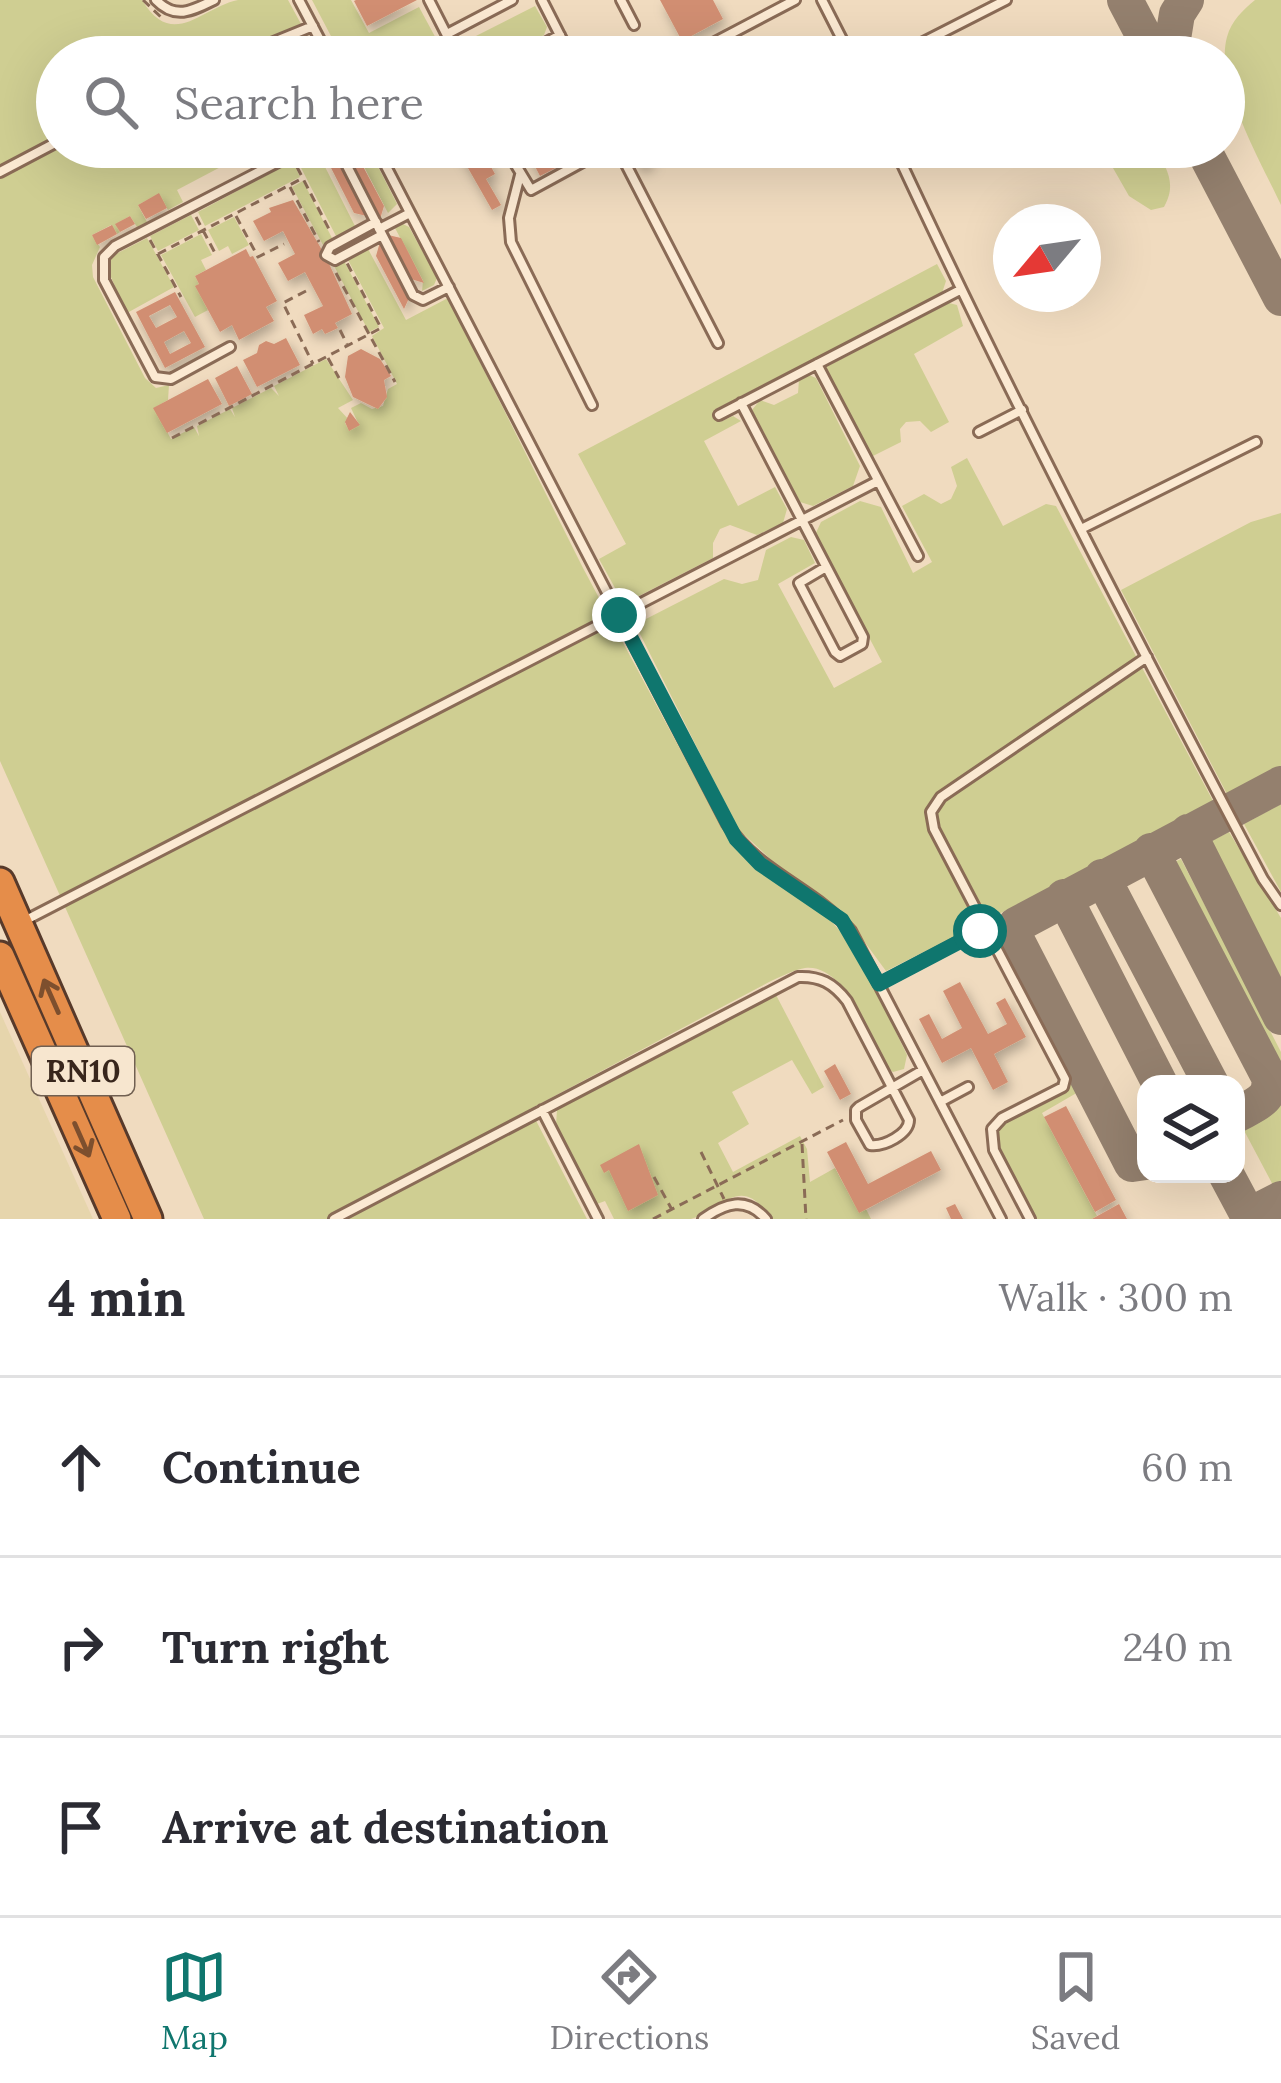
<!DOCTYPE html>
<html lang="en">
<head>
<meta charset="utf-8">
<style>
  :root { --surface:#fff; --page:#f7f7f7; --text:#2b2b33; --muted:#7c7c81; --line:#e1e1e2; --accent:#0f766e }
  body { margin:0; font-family:Lora,serif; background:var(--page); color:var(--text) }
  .controls { position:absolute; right:36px; bottom:36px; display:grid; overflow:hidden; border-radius:24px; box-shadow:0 12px 48px #0002 }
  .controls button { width:108px; height:108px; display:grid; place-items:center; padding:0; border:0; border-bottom:3px solid var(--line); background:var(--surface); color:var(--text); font:60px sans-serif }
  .compass { position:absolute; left:993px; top:204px; width:108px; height:108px; border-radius:50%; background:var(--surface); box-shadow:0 12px 48px #0002; rotate:241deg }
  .stop { position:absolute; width:36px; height:36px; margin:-27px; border:9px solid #0f766e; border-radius:50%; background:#fff }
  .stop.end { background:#0f766e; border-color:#fff; box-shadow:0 3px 12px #0008 }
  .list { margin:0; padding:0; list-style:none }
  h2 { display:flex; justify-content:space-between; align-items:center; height:156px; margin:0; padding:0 48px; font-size:51px }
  h2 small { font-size:39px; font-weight:400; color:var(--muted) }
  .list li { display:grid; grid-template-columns:78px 1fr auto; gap:36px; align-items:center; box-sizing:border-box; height:180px; padding:0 48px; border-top:3px solid var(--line) }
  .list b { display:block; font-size:45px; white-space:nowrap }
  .list em { font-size:39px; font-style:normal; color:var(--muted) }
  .icon { flex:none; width:66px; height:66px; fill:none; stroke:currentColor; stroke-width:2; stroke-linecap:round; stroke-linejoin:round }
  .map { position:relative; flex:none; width:1281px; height:1219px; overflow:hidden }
  .search { position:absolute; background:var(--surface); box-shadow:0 12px 48px #0002; left:36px; right:36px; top:36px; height:132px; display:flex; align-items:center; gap:30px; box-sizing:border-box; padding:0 42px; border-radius:66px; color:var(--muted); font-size:45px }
  .sheet { height:696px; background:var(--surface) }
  nav { display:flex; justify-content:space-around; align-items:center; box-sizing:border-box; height:168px; border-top:3px solid var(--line); background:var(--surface); font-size:33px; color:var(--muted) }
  nav a { display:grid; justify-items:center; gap:6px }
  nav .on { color:var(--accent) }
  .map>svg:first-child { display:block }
</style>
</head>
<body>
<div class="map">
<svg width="1281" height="1219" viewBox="0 0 1281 1219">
  <defs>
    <filter id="shadow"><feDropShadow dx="3.5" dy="6" stdDeviation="6" flood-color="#0004"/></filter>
  </defs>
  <rect width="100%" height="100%" fill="#f0dbbf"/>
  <path fill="#e6d5ac" d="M0,1012L93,1219H0Z"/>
  <path fill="#cfce92" d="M0,0H142C173,51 202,7 238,0C253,0 272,0 288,0L319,57H57V147H288L264,160L249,152L177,190L183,202L168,210L158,194L138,205L147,222L137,227L130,216L116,224L120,232L117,234L111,225L92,235L100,247L92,265L93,277L145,378L156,388L169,385L168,400L154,408L171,439L194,427L199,436L197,426L230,409L235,417L232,408L271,388L279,396L274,386L326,359L353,400L338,408L349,420L345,423L349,430L359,425L351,408L361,403L372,409L383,406L388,389L397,384L372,336L384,328L347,258L367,247L406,320L448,298L583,568L726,835C752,873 795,886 827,917C864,953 884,1009 907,1055L904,1069L893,1072L887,1068C872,1039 845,963 805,968C793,970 780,977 769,982L530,1109L587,1219H204L0,761Z
    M312,0H351L369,33L419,7L446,57H342Z
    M1255,0H1281V205C1262,164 1214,82 1227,37C1231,21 1243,10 1255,0Z
    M535,6L547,27L544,35L502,57H466V46L472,38Z
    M322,147H338L320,157L356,228L337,238L297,160Z
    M1101,147H1155C1167,169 1177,184 1164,207L1151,210L1129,196Z
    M366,151L371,153L397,204L388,213L358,155Z
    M293,161L300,177L205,226L198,212Z
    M303,181L333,240L323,245L292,187Z
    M191,215L199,230L158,251L150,236Z
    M234,217L249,245L232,254L228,246L219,251L208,230Z
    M403,224L409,227L437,278L434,285L422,291L423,281L395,228Z
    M201,234L212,255L201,260L206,270L195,276L199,284L196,287L208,310L195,317L161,255Z
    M147,238L174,287L127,313L106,266L112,256Z
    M343,259L379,327L369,332L333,264Z
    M937,264L946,281L942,293L714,410L720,422L733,416L741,421L704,441L738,506L775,487L787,509L783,523L757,535L730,525L720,529L713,543V558L631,600L620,597L599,559L626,544L578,454Z
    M949,303L957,305L963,326L914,354L949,422L931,432L920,421L906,422L900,429L901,442L871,457L826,367Z
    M809,375L816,378L860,466L853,486L813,506L800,502L752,410L760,400L774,405L798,393L799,380Z
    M967,458L1003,526L1046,504L1056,506L1213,801L1155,835L886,971L841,910L779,867L738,829L637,628L642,621L724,579L742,584L758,580L766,550L791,537L804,540L815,563L778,584L834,688L882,662L815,535L821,522L860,501L881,507L913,573L932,562L902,506L924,494L941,504L951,499L957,486L951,467Z
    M1281,513V769L1228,796L1121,590L1251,522Z
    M1281,804V892L1244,824Z
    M1229,832L1281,918V980L1209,842Z
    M1181,859L1281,1052V1076L1170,864Z
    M997,929L1080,1091L1042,1113L1097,1216L1092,1219H1034L996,1147V1132L1002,1124L1068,1084L991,933Z
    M775,993L824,1087L812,1094L792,1060L732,1092L749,1124L718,1143L733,1172L800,1136L807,1149L810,1182L835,1168L859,1212L866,1209L871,1219H771C741,1172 724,1209 691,1219C669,1219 637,1219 614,1219L605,1201L597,1204L556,1126L557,1109Z
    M1281,1099V1183L1274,1187L1239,1121Z"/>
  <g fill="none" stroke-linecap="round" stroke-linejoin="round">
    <path stroke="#94806e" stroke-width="36" d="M1125,0L1155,57
      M1170,57L1177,14L1186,0
      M1202,147L1281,298
      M1188,832L1281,1017
      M1151,851L1269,1077C1273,1100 1254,1105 1236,1115
      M1102,877L1211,1084
      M1064,897L1160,1084
      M1146,1162L1132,1164L1015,937L1016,925L1281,784
      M1226,1174L1250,1219
      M1248,1216L1281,1199"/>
  </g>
  <path fill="#d18e72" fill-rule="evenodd" filter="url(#shadow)" d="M356,0H417L367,26L354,1Z
    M660,0H713L723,19L682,41Z
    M456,147H480L495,174L486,179L501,205L492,210Z
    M525,147H567L573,159L540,176Z
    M633,147H644L652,162L639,168L630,149Z
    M358,157L384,206L380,219L354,169Z
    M327,160L339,162L367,216L354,213Z
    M159,193L167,208L146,219L138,205Z
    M293,200L326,257L352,314L335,323L338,328L325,334L322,329L313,334L304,315L323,306L305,272L288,281L278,263L295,254L283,231L264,241L253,221L271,212L269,208Z
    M130,216L135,224L120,232L115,224Z
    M112,225L117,234L97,245L92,235Z
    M388,235L401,238L424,283L411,279Z
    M380,242L410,296L404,309L376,256Z
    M246,249L250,257L253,256L277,301L266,307L274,321L239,340L232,325L220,332L195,286L199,284L195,276Z
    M175,292L205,347L165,368L136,312ZM170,305L177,317L156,328L149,316ZM184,331L191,343L170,354L164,342Z
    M286,338L300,365L257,387L243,360L257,353L259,345L266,341L274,344Z
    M361,349L380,359L391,376L384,380L387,397L378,409L353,397L345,377L348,356Z
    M237,366L252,394L229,406L215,378Z
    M208,379L222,404L167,433L153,408Z
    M350,412L360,425L349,431L345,422Z
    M960,982L988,1034L1007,1024L996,1003L1005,998L1026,1037L994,1054L1008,1082L993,1090L971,1048L942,1063L919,1019L929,1014L942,1039L962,1028L943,991Z
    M835,1064L851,1094L840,1100L824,1071Z
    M1066,1106L1116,1200L1095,1212L1044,1117Z
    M846,1142L868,1184L931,1151L941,1170L859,1213L827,1152Z
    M639,1144L658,1195L628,1211L609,1170L604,1173L600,1165Z
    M955,1204L963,1219H951L946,1208Z
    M1119,1204L1127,1219H1092Z"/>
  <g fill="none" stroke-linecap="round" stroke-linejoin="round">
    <defs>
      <path id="lane" d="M156,0C175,20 192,11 214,0
        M299,0L329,57
        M429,0L458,57
        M542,0L571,57
        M621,0L634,25
        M822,0L851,57
        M447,34L512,0
        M698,51L795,0
        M222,57L259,48L313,26
        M519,57L560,35
        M894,57L1006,0
        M357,147L348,154L347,166L413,295L423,300L449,287
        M376,147L727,824C759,873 815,888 851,931L1001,1219
        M505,147L531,190L610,147
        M617,147L718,343
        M894,147C1009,395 1135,637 1263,879L1281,905
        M0,172L57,142
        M520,175L509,218L511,242L592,405
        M376,222L330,247L326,255L335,260L382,235
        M379,229L410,213
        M230,347L171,379L155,377L104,280V257L115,246L307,147
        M817,364L918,556
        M741,403L863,637L862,644L840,656L835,652L799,583L826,567
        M719,415L960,290
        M979,432L1022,410
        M1081,529L1256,442
        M26,920L878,481
        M879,984L985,928
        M940,1102L968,1087
        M542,1110L598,1219
        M334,1219L798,977C820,976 833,983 847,1001L909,1120C909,1134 884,1147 870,1145L856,1120V1110L859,1107L923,1070
        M703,1219C725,1203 746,1196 766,1219
        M1030,1219L994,1150L992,1129L1002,1118L1063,1087L1065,1079L934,829L931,812L941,797L1147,657"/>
      <path id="highway" d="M0,882L148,1219
        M0,956L117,1219"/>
    </defs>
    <use href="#lane" stroke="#8a6b56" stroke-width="14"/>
    <use href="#highway" stroke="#573a2b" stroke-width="33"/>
    <path stroke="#8a6b56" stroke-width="3" stroke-dasharray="9 6" stroke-linecap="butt" d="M143,0L163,19
      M297,167L331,233
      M290,187L319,242
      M236,216L258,257L284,244
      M196,217L215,253
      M150,240L181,297
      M158,254L303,178
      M336,273L395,382
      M306,291L283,303L313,364
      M340,330L347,344
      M328,358L339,378
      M172,438L381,328L347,263
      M802,1144L806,1219
      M701,1152L724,1199
      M654,1177L671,1208
      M653,1219L843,1120"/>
    <use href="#lane" stroke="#fbe9d2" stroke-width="8"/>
    <use href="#highway" stroke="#e58d4a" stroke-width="27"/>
  </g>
  <defs><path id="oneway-shaft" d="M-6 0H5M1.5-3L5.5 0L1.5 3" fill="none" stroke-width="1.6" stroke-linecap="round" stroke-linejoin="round" transform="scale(3)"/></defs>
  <g stroke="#7d4f2e">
    <use href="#oneway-shaft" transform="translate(51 996) rotate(-114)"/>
    <use href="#oneway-shaft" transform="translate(82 1140) rotate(66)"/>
  </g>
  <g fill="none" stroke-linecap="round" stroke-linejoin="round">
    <path stroke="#0f766e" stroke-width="15" d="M619,615L736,839L760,864L842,920L879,984L980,931"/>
  </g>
  <g text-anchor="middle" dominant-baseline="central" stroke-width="10" stroke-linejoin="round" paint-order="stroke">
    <rect fill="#f7e6cf" stroke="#716052" stroke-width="3" x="32" y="1047" width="102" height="48" rx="9"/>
    <g font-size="30" font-weight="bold" fill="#38261c">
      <text x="83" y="1071">RN10</text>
    </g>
  </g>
</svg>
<div class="controls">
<button><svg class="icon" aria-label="layers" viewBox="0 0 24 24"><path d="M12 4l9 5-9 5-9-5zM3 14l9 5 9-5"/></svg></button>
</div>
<svg class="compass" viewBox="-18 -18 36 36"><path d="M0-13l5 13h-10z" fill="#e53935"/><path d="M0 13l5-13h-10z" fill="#7c7c81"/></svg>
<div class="stop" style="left:980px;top:931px"></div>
<div class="stop end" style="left:619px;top:615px"></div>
<div class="search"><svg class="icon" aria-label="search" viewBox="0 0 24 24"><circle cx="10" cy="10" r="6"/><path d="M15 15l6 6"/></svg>Search here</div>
</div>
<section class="sheet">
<h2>4 min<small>Walk · 300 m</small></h2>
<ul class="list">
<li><svg class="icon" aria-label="ahead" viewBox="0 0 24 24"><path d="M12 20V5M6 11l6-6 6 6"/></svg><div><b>Continue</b></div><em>60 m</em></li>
<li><svg class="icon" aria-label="right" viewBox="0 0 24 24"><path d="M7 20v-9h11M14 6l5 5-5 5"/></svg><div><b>Turn right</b></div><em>240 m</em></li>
<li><svg class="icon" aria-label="arrive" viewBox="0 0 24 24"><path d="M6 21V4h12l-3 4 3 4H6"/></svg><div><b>Arrive at destination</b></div></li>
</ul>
</section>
<nav>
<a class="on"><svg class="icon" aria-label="map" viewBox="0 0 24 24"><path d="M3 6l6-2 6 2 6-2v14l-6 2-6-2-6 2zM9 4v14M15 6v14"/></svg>Map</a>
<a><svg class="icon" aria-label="directions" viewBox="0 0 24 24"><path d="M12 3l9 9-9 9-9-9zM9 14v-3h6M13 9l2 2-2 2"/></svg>Directions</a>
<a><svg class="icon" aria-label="saved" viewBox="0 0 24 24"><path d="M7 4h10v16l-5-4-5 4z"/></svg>Saved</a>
</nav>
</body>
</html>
